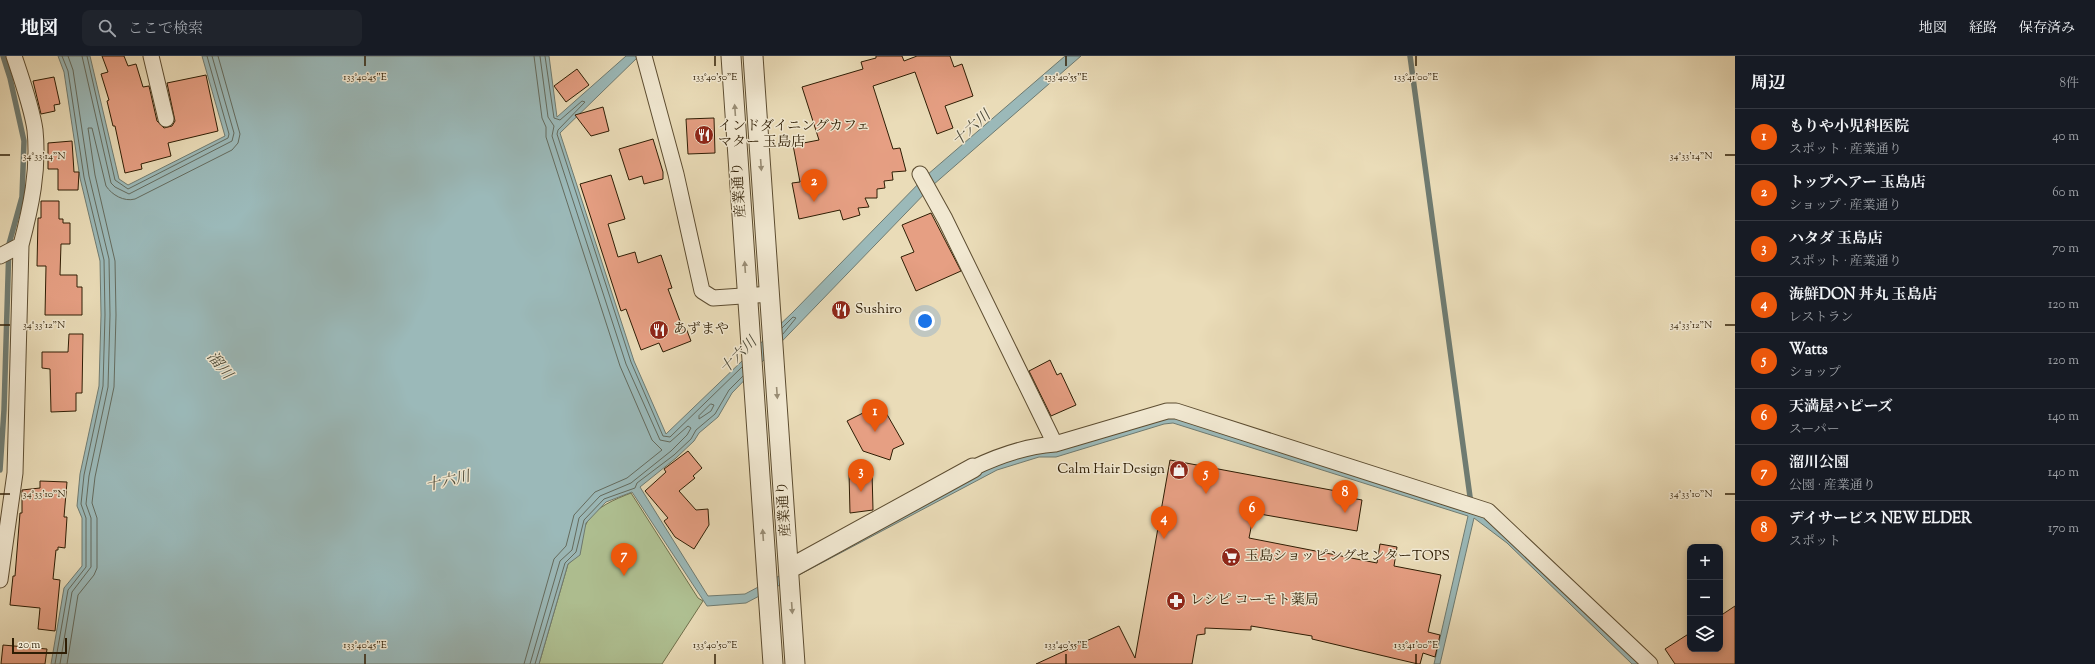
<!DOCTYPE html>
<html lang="ja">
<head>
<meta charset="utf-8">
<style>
  :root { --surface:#171b24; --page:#20242c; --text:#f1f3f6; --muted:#9ea1a6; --line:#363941; --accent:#ea580c }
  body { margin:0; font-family:"Sorts Mill Goudy","Noto Serif JP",serif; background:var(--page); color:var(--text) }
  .controls { position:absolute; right:12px; bottom:12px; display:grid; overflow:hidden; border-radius:8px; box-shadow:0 2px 6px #0003 }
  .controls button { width:36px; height:36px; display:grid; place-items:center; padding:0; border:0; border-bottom:1px solid var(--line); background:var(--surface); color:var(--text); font:20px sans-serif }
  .scale { position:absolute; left:12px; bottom:10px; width:55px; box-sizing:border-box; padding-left:4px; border:2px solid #2e1d04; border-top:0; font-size:11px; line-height:14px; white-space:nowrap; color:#2e1d04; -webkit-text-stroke:3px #f1e8d1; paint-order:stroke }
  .you { position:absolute; left:925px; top:265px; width:14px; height:14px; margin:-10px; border:3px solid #fff; border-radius:50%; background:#1a73e8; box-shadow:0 0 0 6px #1a73e833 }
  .badge { display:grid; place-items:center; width:26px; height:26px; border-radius:50%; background:var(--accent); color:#fff; font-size:13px; font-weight:700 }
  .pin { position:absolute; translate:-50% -33px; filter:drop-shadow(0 1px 2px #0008) }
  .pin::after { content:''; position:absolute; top:21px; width:14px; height:12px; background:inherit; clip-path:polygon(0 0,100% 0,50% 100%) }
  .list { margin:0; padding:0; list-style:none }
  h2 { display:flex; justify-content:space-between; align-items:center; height:52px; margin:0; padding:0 16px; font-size:17px }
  h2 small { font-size:13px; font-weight:400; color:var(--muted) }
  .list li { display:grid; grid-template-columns:26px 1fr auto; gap:12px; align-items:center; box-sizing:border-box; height:56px; padding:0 16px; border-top:1px solid var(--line) }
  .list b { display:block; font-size:15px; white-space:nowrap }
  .list p { margin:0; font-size:13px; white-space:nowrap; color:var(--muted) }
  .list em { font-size:13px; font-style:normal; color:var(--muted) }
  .icon { flex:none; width:22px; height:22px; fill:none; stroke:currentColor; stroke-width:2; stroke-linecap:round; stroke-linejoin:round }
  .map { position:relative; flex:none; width:1735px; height:608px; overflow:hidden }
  header { display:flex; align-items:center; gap:24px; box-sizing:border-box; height:56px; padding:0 20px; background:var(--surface); border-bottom:1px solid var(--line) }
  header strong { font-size:19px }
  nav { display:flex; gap:22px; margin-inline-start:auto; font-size:14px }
  .search { width:280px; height:36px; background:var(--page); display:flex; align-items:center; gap:10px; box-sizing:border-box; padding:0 14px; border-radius:8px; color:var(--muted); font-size:15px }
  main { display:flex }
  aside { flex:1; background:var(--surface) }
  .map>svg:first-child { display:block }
</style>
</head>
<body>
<header>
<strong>地図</strong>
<div class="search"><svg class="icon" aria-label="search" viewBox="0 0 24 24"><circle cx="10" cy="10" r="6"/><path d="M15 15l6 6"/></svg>ここで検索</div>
<nav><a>地図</a><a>経路</a><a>保存済み</a></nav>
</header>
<main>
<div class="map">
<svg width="1735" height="608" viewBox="0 0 1735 608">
  <rect width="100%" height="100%" fill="#eadcb8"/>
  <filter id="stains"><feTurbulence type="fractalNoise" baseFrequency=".005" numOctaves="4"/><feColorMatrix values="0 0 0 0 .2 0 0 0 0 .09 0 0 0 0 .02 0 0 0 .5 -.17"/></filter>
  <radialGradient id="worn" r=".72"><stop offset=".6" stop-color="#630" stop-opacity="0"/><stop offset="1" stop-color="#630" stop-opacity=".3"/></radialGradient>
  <path fill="#b0c294" stroke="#6f704c" d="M631,437L698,542L703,545L662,608H539L568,508C589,491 577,487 586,468C594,451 616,443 631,437Z"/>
  <path fill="#9bb9b9" stroke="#6f7b71" d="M58,0H90L119,123L128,129L225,80L202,0H549L557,61L626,0H639L560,77L634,305L666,378L793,256L927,119L1065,0H1081L933,129L732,337L718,361L699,377L694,385L676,402L640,431L708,540L745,538L995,406L1172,360L1485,460L1643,608H1632L1507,487L1474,462L1440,608H1434L1468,460L1173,367L1164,368L1056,401H1039L997,414L746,547L707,550L632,436L606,446L586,467L580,499L568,508L539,608H51L64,532L82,510V462L77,450L80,418L99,330L101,259L100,205L80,122L64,16Z"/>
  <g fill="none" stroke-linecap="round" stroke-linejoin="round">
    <path stroke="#646b5e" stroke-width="1" d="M82,0L111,127L115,131L129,138L232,85L234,77L212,0
      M87,0L115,124L128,133L228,82L229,78L207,0
      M545,0L554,62L560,64L582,45L585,46L558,74L557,78L631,306L663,380L670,381L742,311
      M782,272L793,261L796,262L783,278
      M711,348L714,349L711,355L699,363V360Z
      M55,608L68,534L86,511V462L81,448L84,419L103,330L105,259L104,204L84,121L68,15L62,0
      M60,608L72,536L91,511V462L86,448L89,420L108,331L110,259L109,203L89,120L73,14L68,0
      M67,608L78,539L94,519L97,512V462L92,447L95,421L114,331L116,259L115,205L95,119L88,72H92L106,130C112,139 124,146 135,143L232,94L238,87L240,78L218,0
      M524,608L554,503L566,490L574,459L595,436L627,422L662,394L652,384L620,310L546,81V71L542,62L534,0
      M530,608L560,505L572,494L579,462L600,440L631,427L671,395L687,379L691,372L688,370L670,386L660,384L626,308L552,80L554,70L548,61L540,0
      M535,608L565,507L576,496L584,464L604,443L635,432L637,427L674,399L691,383L696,374L715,358L729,334L743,320"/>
    <path stroke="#6f7b71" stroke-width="5.5" d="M1410,0L1471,448
      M0,414L4,354L9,188L22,141L24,85L10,22L3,0"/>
  </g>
  <path fill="#e69f83" stroke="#2e1d04" d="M102,0H124L128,10L136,8L143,31L149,30L157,65L164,72L172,70L175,65L167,27L206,19L218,75L168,87L171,100L141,108L142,113L125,117L115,70H113L107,45L109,44L101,18L108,16Z
    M876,0H902L904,5L917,0H950L954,11L962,8L973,40L945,50L953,72L937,78L915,16L873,30L893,93L900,92L906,115L892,116L893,124L884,125L885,132L877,133V142H865L869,151L858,152L860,159L843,164L840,154L799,163L792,127L800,126L793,89L819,84L802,31L863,13L861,6L876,2Z
    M577,13L589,29L566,46L554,30Z
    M54,21L60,48L54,49L55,55L41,58L33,25Z
    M603,51L609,75L591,80L575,59Z
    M714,62L715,97L688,98L686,63Z
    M653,83L663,116V123L644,128L642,120L629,124L619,93Z
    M72,85L74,116H79L78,134H58V113H48V87Z
    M611,119L625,163L608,168L618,201L635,196L638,207L661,199L672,232L668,233L683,273L686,272L691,285L663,296L659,287L641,294L626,253L621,255L580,128Z
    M41,145H59V163H63V167H70V188H61L60,219H77V231H82V259H45L46,210H37L38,162H41Z
    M931,157L961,215L916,235L901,201L914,196L902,169Z
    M69,278H83L82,337H76V355L51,356L50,313L42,312V296H68Z
    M1050,304L1057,319L1061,317L1076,349L1051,360L1029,315Z
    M881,348L904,388L893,393L890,404L863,395L847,365Z
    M688,395L702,412L693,420L695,422L679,435L696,454L708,453L709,469L694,493L675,481L664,465L668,462L645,435L666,416L664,413Z
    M1170,404L1347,437L1346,441L1362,444L1357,475L1254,457L1249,482L1377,507L1380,488L1397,491L1394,510L1441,519L1428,576L1440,579L1435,601L1423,597L1420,608H1418L1312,583V580L1251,570V574L1205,572V578L1197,579L1192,608H1036L1119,570L1135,602Z
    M872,415L873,454L850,457L849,416Z
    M40,425L67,426L64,461H67L65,492L58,491V494H56L53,523L60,524L55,575L38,573L40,552L10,549L13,520H15L20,457H22V434L40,432Z
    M1735,550V608H1675L1665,593L1690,577V593H1720V560Z
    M3,589L47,593L45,608H1Z"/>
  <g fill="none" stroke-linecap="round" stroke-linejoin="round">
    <defs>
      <path id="minor" d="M151,0L166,63
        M644,0L676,118L702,235L713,242L770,238
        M920,118L945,163L1055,388
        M0,200L21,189
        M973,412C998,400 1027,390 1055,388L1167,355H1176L1488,455L1650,608
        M0,524L15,417L21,189C31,151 39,114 35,74C32,52 21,21 14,0"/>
      <path id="tertiary" d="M731,0L773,608
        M753,0L795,608
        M789,513L973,412"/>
    </defs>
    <use href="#minor" stroke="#5d4d31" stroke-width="17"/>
    <use href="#tertiary" stroke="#5d4d31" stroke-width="21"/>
    <use href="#minor" stroke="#f1e8d1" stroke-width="15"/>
    <use href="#tertiary" stroke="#f1e8d1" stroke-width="19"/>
  </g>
  <defs><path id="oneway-solid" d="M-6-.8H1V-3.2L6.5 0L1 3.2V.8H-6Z"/></defs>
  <g fill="#998d75">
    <use href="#oneway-solid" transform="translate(735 54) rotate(-94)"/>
    <use href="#oneway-solid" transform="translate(761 109) rotate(86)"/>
    <use href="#oneway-solid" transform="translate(745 211) rotate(-94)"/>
    <use href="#oneway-solid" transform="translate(777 337) rotate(86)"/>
    <use href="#oneway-solid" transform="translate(763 479) rotate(-94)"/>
    <use href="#oneway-solid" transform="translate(792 552) rotate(86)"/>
  </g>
  <path fill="none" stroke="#2e1d04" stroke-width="1.5" d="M365,0V10M715,0V10M1066,0V10M1416,0V10M0,99H10M1725,99H1735M0,269H10M1725,269H1735M0,438H10M1725,438H1735M365,598V608M715,598V608M1066,598V608M1416,598V608"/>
  <defs>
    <symbol id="restaurant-disc" viewBox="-11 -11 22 22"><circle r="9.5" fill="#8f2418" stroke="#f1e8d1"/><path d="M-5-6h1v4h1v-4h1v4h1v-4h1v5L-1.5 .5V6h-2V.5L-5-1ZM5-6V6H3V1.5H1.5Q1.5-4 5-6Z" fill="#fff"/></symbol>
    <symbol id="shop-disc" viewBox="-11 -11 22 22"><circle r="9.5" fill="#8f2418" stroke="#f1e8d1"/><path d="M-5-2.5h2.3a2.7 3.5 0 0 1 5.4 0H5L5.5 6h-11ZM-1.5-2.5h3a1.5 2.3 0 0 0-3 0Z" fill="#fff"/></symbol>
    <symbol id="supermarket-disc" viewBox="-11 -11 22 22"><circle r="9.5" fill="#8f2418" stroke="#f1e8d1"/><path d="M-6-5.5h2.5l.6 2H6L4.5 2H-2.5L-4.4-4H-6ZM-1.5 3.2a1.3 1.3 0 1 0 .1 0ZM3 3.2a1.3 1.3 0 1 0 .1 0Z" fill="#fff"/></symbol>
    <symbol id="pharmacy-disc" viewBox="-11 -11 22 22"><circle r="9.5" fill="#8f2418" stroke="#f1e8d1"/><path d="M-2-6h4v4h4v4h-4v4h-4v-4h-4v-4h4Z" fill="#fff"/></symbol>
  </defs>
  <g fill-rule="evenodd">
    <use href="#restaurant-disc" x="693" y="68" width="22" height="22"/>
    <use href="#restaurant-disc" x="830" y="243" width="22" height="22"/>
    <use href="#restaurant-disc" x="648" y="263" width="22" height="22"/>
    <use href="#shop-disc" x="1168" y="403" width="22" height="22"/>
    <use href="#supermarket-disc" x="1220" y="490" width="22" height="22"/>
    <use href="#pharmacy-disc" x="1165" y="534" width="22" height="22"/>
  </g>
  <g text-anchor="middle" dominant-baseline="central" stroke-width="3" stroke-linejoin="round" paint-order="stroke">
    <g font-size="14" fill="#2e1d04" stroke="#f1e8d1" text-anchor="start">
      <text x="718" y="71">インドダイニングカフェ<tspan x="718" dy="16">マター 玉島店</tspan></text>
      <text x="855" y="254">Sushiro</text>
      <text x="673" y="274">あずまや</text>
      <text x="1165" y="414" text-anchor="end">Calm Hair Design</text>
      <text x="1245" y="501">玉島ショッピングセンターTOPS</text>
      <text x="1190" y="545">レシピ コーモト薬局</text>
    </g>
    <g font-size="14" fill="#2e1d04" stroke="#f1e8d1">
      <text transform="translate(740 134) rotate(-94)">産業通り</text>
      <text transform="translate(785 453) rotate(-94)">産業通り</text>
    </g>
    <g font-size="15" font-style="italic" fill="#4f4c3a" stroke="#f1e8d1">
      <text transform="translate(972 73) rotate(-42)">十六川</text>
      <text transform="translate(739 300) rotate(-45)">十六川</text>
      <text transform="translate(219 310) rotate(51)">溜川</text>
      <text transform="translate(448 426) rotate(-13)">十六川</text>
    </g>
  </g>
  <g font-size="10" text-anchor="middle" fill="#2e1d04" stroke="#f1e8d1" stroke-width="3" stroke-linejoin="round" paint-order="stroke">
    <text x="365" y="24">133°40'45"E</text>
    <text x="715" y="24">133°40'50"E</text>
    <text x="1066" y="24">133°40'55"E</text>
    <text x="1416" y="24">133°41'00"E</text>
    <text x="44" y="103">34°33'14"N</text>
    <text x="1691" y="103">34°33'14"N</text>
    <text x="44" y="272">34°33'12"N</text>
    <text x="1691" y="272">34°33'12"N</text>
    <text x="44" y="441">34°33'10"N</text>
    <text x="1691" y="441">34°33'10"N</text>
    <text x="365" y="592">133°40'45"E</text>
    <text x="715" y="592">133°40'50"E</text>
    <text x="1066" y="592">133°40'55"E</text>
    <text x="1416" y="592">133°41'00"E</text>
  </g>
  <rect width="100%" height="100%" filter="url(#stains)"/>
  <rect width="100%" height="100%" fill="url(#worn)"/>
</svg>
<div class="controls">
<button>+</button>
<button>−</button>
<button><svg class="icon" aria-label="layers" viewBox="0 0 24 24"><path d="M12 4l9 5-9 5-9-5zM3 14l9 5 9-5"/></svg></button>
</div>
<div class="scale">20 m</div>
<div class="you"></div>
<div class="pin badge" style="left:875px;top:376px">1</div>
<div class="pin badge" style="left:814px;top:146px">2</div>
<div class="pin badge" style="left:861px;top:436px">3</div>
<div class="pin badge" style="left:1164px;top:483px">4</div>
<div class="pin badge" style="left:1206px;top:438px">5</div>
<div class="pin badge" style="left:1252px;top:473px">6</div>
<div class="pin badge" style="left:624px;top:520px">7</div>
<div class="pin badge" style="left:1345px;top:457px">8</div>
</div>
<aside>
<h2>周辺<small>8件</small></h2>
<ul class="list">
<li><span class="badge">1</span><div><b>もりや小児科医院</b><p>スポット · 産業通り</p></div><em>40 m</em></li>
<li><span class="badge">2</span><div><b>トップヘアー 玉島店</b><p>ショップ · 産業通り</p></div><em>60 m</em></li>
<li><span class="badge">3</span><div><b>ハタダ 玉島店</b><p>スポット · 産業通り</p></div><em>70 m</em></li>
<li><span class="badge">4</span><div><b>海鮮DON 丼丸 玉島店</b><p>レストラン</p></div><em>120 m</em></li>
<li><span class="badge">5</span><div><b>Watts</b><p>ショップ</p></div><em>120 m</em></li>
<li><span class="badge">6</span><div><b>天満屋ハピーズ</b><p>スーパー</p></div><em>140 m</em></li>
<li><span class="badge">7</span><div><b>溜川公園</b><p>公園 · 産業通り</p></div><em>140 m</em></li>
<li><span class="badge">8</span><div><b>デイサービス NEW ELDER</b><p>スポット</p></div><em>170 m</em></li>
</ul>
</aside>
</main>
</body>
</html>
